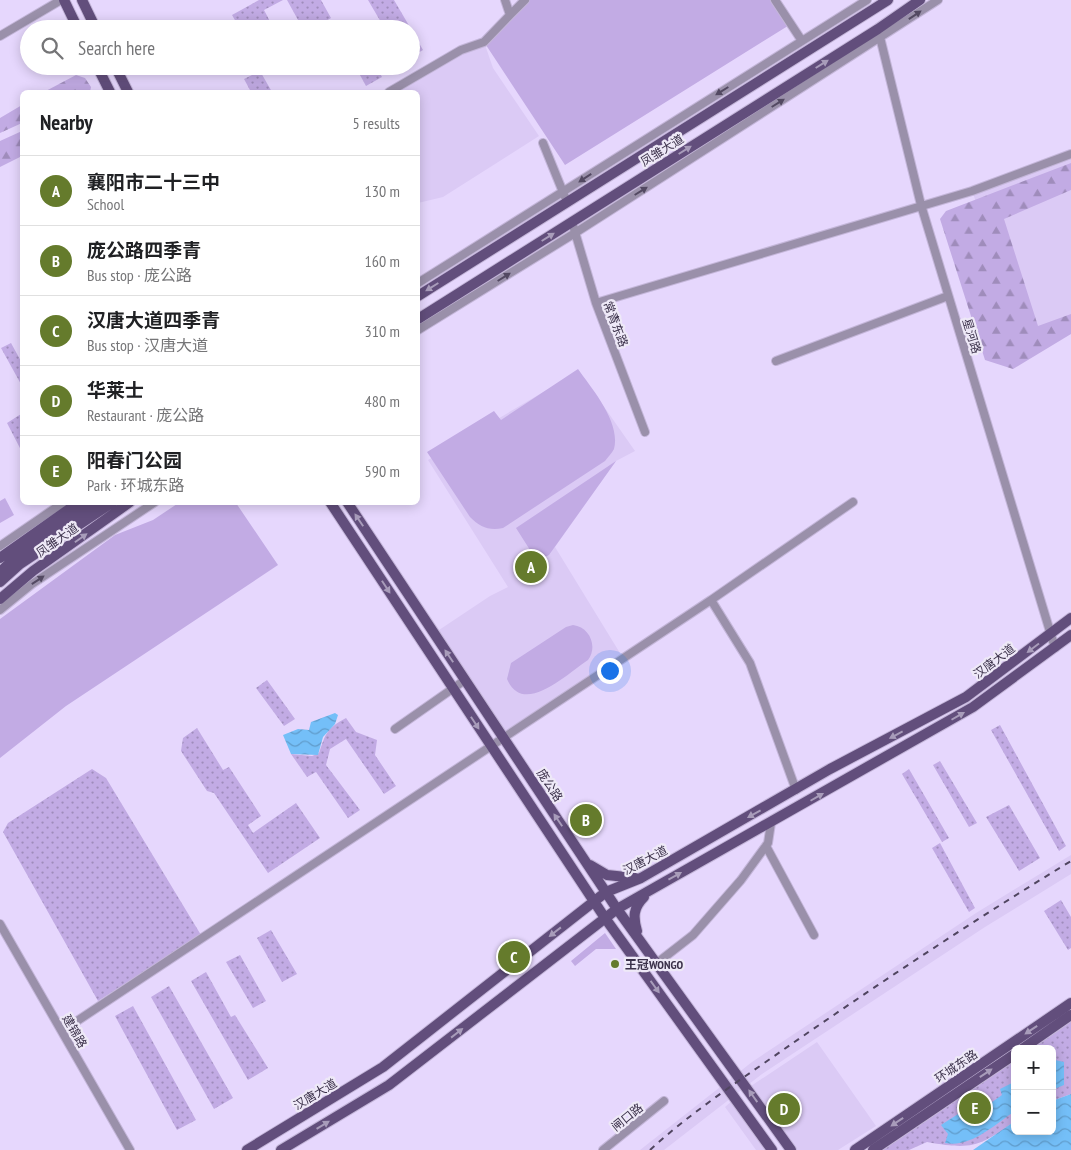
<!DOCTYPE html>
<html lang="en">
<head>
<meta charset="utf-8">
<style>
  :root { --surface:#fff; --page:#f2f2f2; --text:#202124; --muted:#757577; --line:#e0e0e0; --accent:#657b2c }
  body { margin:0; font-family:"PT Sans Narrow","Noto Sans SC",sans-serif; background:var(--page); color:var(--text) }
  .controls { position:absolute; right:15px; bottom:15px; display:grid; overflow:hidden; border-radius:8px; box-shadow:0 2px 12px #0003 }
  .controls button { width:45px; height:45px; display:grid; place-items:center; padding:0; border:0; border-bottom:1px solid var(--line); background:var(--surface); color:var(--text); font:25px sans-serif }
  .you { position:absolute; left:609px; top:670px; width:18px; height:18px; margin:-12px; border:4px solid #fff; border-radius:50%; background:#1a73e8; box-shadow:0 0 0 8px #1a73e833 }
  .badge { display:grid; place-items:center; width:32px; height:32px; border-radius:50%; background:var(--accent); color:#fff; font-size:16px; font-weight:700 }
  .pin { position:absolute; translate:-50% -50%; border:2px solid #fff; box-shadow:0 1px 5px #0006 }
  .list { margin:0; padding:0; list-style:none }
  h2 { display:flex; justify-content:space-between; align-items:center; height:65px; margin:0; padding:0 20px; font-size:21px }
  h2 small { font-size:16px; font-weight:400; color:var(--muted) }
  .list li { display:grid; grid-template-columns:32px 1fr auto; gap:15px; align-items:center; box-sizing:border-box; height:70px; padding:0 20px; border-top:1px solid var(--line) }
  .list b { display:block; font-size:19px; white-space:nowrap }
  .list p { margin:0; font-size:16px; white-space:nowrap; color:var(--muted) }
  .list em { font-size:16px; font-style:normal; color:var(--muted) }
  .icon { flex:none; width:28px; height:28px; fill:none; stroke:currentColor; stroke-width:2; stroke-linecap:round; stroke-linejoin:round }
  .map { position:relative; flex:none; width:1071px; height:1150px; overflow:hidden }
  .search { position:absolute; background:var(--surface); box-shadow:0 2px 12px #0003; left:20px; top:20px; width:400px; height:55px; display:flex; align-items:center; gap:12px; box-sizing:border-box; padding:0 18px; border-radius:28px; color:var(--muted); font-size:19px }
  .panel { position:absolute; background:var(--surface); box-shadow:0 2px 12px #0003; left:20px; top:90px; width:400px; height:415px; border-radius:8px }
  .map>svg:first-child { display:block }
</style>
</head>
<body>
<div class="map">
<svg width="1071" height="1150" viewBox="0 0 1071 1150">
  <defs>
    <pattern id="forest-firs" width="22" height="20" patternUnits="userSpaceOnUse" patternTransform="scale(1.25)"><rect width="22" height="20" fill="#c2abe4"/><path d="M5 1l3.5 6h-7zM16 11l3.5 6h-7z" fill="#9f8cbb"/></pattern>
    <pattern id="park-dots" width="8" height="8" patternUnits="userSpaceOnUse" patternTransform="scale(1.25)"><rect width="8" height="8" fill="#c2abe4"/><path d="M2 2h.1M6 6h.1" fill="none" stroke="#9f8cbb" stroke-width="1.8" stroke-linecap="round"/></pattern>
    <pattern id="water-waves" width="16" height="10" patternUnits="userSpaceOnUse" patternTransform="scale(1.25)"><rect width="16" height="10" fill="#74bff8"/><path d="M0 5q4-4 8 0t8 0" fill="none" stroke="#609ccb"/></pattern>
  </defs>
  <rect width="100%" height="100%" fill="#e6d7fd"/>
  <path fill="#dbcaf5" d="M484,42L493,68L539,136L443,197L418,203V92H393Z
    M1071,154V328L1029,347L972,191Z
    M579,371L635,451L616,461L555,547L623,658L504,738L436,632L490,596L508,587L428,460Z
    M1071,855V874L985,927L762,1074L664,1150H640L752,1062L976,913Z
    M817,1042L876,1126L838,1150H796L748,1088Z
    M733,1100L767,1148L764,1150H756L725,1107Z"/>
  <path fill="#c2abe4" d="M525,0H775L791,24L565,165L484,42Z
    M578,369C592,389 621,422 614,449C612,453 608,457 605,461L503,528C489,531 480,527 470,517L427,452L494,411L501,420Z
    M616,461L549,555L537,561L516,528Z
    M5,498L14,515L0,523V501Z
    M180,502L236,503L278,565L66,706L0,758V619L115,535L153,520Z
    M573,625C590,627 598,647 588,660C567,674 523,717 507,679L511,663L566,627Z
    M605,933L616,949H596L575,966L571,961Z"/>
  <path fill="url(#forest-firs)" d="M76,75L85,78L91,87L90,92H44Z
    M22,105V123L0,133V118Z
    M22,131V156L0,167V141Z
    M1071,163V190L1004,219L1038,326L1071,314V334L1013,369L985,360L940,219L946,211Z"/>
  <path fill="url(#park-dots)" d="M259,0H283L264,10L274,29H240L232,15Z
    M287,0H321L331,18L313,29H303Z
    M368,0H394L411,29H385Z
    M411,29L423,50L411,57Z
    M355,66H376L382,77L366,86Z
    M260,71L272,92H251L244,79Z
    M11,343L22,363V386L1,348Z
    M21,414L22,418V452L7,423Z
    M267,680L295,719L284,726L256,688Z
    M346,718L356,732L377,740L375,755L396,786L384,794L346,739L330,749L326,765L360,810L348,818L316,772L307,777L291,754L312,756L319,753C326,733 326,729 346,718Z
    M1000,725L1066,846L1059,851L991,730Z
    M197,728L223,770L229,767L261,816L248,825L253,833L296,803L320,838L268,873L214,793L207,791L181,751L183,738Z
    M940,761L977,823L969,827L933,765Z
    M92,769L106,778L201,935L98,1001L3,832L8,823Z
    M909,769L949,838L942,842L902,774Z
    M1009,805L1040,858L1019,871L986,817Z
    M940,843L975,908L969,912L932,848Z
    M1061,900L1071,917V948L1068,950L1044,911Z
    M271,930L297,974L282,982L257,938Z
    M240,955L266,1001L253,1008L226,962Z
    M206,972L231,1017L235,1015L268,1068L248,1080L191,981Z
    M169,986L233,1098L214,1109L151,997Z
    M133,1006L196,1120L177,1130L115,1016Z
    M1071,1015V1094L1052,1101V1049H1022Z
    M1015,1054V1121C979,1147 972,1150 927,1142L909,1150H873Z"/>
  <path fill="url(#water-waves)" d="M335,713L338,715L335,724L323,737L318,755L291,754L283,735L298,729L309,730L311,722Z
    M1055,1060L1064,1062V1085L1052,1090V1061Z
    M1012,1083L1015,1087V1111C994,1125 971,1148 945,1143L948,1134L941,1125L983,1098L988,1105L1002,1095L1000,1089Z
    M1071,1094V1150H973L1015,1121V1131H1052V1101Z"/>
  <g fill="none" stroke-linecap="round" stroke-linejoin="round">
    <defs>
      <path id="minor" d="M775,0L802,41
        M510,15L525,0
        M878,29L921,205L1055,648
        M0,36L61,0
        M389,92L461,50L484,42L510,15L505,0
        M543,143L565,197
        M572,222L596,303L645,432
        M418,283L867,0
        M596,303L972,191L1071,154
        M418,330L575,233L938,0
        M776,361L948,296
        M0,546L64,502
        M711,600L853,502
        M0,610L32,584L155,502
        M395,729L465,680
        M766,846L814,935
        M0,924L130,1150
        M657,963L693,935L741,880L768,843L771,823
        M62,1031L711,600L750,663L796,790
        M603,1150L664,1101"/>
      <path id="major" d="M64,0L78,29
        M82,0L96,29
        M97,66L110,92
        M115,66L128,92
        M418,296L888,0
        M418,319L878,29L920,0
        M330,502L605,918L772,1150
        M347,502L617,909L791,1150
        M0,558L79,502
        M0,572L15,558L96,502
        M0,582L20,564L113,502
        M0,599L33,571L130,502
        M590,865L607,875L635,878
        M637,931C633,917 633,908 644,897
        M1022,1049L1071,1015
        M247,1150L383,1067L606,892L641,878L830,769L966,697L1071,618
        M281,1150L389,1085L617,909L973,707L1071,635
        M855,1150L1071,1003
        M873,1150L1015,1054"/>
    </defs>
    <use href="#minor" stroke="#c4b6d9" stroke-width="10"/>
    <use href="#major" stroke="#c4b6d9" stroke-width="12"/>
    <use href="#minor" stroke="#9a90aa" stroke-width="8"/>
    <use href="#major" stroke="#624e7c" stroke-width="10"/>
    <path stroke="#504560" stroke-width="2" stroke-dasharray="6 6" stroke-linecap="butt" d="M650,1150C691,1112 746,1076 793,1043C884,980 976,919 1071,861"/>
  </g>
  <defs><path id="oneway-solid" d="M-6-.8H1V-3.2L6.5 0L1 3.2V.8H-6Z" transform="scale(1.25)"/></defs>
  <g fill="#534962">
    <use href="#oneway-solid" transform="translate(915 15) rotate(-34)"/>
    <use href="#oneway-solid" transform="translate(722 91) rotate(148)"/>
    <use href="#oneway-solid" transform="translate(778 103) rotate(-32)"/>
    <use href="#oneway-solid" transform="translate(585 178) rotate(147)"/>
    <use href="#oneway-solid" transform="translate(641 191) rotate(-32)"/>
    <use href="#oneway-solid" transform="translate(504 277) rotate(-32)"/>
    <use href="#oneway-solid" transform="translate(38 580) rotate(-34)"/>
  </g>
  <g fill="#a89cba">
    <use href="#oneway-solid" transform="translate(822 64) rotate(-32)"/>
    <use href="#oneway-solid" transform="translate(685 150) rotate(-32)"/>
    <use href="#oneway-solid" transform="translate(548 237) rotate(-32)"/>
    <use href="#oneway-solid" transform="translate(432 287) rotate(148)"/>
    <use href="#oneway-solid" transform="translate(359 520) rotate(-124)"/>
    <use href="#oneway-solid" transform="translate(81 538) rotate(-35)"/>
    <use href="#oneway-solid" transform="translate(386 587) rotate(57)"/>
    <use href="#oneway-solid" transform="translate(1033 648) rotate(143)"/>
    <use href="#oneway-solid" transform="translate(449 656) rotate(-124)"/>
    <use href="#oneway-solid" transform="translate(958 716) rotate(-30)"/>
    <use href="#oneway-solid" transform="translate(475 723) rotate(57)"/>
    <use href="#oneway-solid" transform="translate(896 735) rotate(152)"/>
    <use href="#oneway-solid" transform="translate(817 797) rotate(-30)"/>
    <use href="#oneway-solid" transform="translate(754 814) rotate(151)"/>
    <use href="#oneway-solid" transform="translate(558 820) rotate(-124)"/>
    <use href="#oneway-solid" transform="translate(675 876) rotate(-29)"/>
    <use href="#oneway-solid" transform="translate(555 932) rotate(142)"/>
    <use href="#oneway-solid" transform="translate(655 987) rotate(54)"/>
    <use href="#oneway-solid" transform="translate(1031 1030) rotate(146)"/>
    <use href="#oneway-solid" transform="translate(457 1033) rotate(-38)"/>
    <use href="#oneway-solid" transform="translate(986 1073) rotate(-34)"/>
    <use href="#oneway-solid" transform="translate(753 1096) rotate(-125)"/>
    <use href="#oneway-solid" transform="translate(897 1122) rotate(146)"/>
    <use href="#oneway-solid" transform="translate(323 1125) rotate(-31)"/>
  </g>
  <circle fill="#657b2c" stroke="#eee9f7" stroke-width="2" cx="615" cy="964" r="5"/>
  <g text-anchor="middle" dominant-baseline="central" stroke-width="4.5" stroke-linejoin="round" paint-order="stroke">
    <g font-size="12" fill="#3b314a" stroke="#eee9f7">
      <text transform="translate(662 150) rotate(-32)">凤雏大道</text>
      <text transform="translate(616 324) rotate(69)">常青东路</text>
      <text transform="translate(972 336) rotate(73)">星河路</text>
      <text transform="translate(57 540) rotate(-35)">凤雏大道</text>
      <text transform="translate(994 661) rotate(-37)">汉唐大道</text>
      <text transform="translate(550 785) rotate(56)">庞公路</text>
      <text transform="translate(645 860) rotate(-27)">汉唐大道</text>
      <text transform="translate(75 1031) rotate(60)">建锦路</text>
      <text transform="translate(956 1066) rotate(-34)">环城东路</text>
      <text transform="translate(315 1094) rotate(-31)">汉唐大道</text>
      <text transform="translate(627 1117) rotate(-39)">闸口路</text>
    </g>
    <g font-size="12" font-weight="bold" fill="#3b314a" stroke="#eee9f7" text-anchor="start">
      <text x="625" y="964">王冠WONGO</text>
    </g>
  </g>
</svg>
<div class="controls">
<button>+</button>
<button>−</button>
</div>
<div class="you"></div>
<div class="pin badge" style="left:531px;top:567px">A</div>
<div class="pin badge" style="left:586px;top:820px">B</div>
<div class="pin badge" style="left:514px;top:957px">C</div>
<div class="pin badge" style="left:784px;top:1109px">D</div>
<div class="pin badge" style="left:975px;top:1108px">E</div>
<div class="search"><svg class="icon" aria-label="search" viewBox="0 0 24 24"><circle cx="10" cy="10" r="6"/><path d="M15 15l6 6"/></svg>Search here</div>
<section class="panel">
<h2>Nearby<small>5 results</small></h2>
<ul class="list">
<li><span class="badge">A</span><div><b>襄阳市二十三中</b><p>School</p></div><em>130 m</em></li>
<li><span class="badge">B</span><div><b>庞公路四季青</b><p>Bus stop · 庞公路</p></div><em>160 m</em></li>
<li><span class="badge">C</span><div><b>汉唐大道四季青</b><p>Bus stop · 汉唐大道</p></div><em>310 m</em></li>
<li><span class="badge">D</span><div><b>华莱士</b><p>Restaurant · 庞公路</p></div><em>480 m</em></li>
<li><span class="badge">E</span><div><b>阳春门公园</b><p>Park · 环城东路</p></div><em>590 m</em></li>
</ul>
</section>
</div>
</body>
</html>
